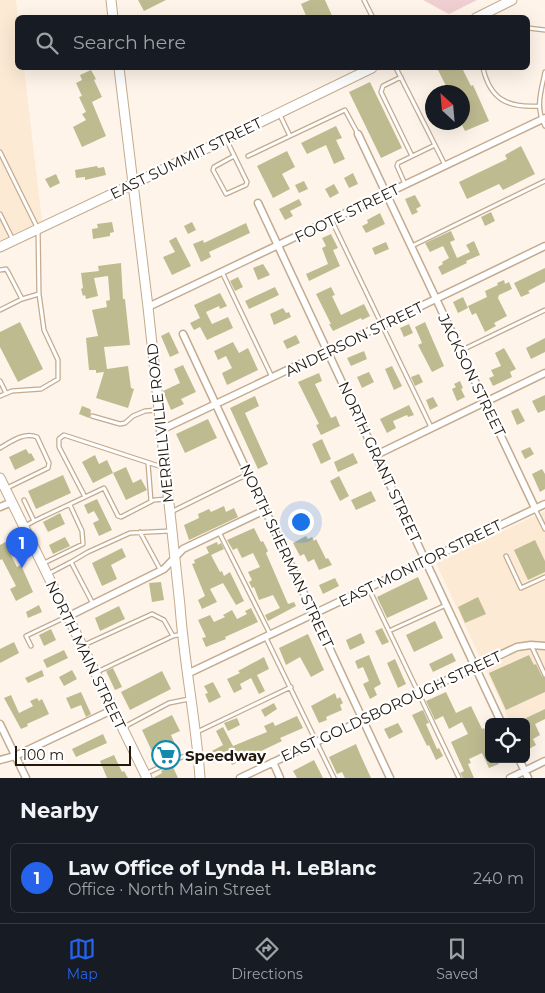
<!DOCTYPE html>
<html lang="en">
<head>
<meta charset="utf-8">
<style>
  :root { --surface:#171b24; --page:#20242c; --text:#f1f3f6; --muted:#9ea1a6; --line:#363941; --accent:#2563eb }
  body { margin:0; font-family:Montserrat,sans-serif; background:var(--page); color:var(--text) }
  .controls { position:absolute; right:15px; bottom:15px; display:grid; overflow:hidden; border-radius:8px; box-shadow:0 5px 20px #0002 }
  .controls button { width:45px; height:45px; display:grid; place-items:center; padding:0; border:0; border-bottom:1px solid var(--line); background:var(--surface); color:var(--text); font:25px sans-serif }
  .compass { position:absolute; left:425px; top:85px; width:45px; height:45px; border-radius:50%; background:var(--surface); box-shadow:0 5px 20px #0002; rotate:334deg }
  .scale { position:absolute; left:15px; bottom:12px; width:116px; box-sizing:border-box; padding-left:5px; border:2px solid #21180e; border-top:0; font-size:14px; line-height:18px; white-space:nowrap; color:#21180e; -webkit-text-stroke:4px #fff; paint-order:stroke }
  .you { position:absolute; left:300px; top:521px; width:18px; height:18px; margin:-12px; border:4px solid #fff; border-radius:50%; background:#1a73e8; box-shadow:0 0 0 8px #1a73e833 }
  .badge { display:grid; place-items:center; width:32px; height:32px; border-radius:50%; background:var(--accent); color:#fff; font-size:16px; font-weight:700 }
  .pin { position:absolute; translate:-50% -41px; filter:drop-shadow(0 1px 2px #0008) }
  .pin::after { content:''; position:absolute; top:26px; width:18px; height:15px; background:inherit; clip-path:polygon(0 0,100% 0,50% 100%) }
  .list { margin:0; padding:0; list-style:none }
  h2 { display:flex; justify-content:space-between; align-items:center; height:65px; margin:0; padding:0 20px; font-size:21px }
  h2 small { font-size:16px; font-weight:400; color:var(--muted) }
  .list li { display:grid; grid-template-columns:32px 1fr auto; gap:15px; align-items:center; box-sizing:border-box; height:70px; margin:0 10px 10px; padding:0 10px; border:1px solid var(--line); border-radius:8px }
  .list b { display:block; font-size:19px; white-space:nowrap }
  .list p { margin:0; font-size:16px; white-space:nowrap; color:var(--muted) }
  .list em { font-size:16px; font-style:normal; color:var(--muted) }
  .icon { flex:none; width:28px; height:28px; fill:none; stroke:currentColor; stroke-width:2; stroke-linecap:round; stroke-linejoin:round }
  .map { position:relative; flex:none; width:545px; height:778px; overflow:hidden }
  .search { position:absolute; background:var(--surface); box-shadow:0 5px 20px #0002; left:15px; right:15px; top:15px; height:55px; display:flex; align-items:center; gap:12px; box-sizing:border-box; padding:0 18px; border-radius:8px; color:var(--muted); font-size:19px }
  .sheet { height:145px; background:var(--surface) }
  nav { display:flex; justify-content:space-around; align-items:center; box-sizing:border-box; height:70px; border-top:1px solid var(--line); background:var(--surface); font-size:14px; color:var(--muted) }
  nav a { display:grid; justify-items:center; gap:2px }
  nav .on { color:var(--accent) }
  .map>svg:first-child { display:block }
</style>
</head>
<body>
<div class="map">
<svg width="545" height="778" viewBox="0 0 545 778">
  <rect width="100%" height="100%" fill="#fef4e9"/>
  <path fill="#fcead5" d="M0,0H16L18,17V68H24L42,221L0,241Z
    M545,511V709L517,722H510L436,563Z"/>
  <path fill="#efcfd2" d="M423,0H477L449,14Z"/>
  <path fill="#bfbb91" d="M138,0H166L144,11Z
    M310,0H325L333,18H307L301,4Z
    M437,68H462L471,86L473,85L489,121L465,131L462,125V92H449Z
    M91,70L96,79L94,80L102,97L92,102L106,136L82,147L73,127L86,120L82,114L86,112L79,97L82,96L76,83L82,80L80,75Z
    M370,82L402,148L381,158L349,92Z
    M336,126L342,138L336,140L345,159L334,164L326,145L307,154L301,143Z
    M521,146L535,174L503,190L499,184L467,199L459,182L507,159L505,155Z
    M287,151L295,167L282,174L290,189L273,198L257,166Z
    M97,166L98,168L104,167L106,175L85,180V177L76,178L75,170Z
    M353,173L358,184L349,188L344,178Z
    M56,174L60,183L50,188L45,179Z
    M304,181L308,189L299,193L295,185Z
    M334,184L339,193L330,198L325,189Z
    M415,195L421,206L416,209L418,212L412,215L405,199Z
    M299,199L302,205L290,211L293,216L285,220L279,209Z
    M491,212L495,221L485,226L481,217Z
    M380,213L385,224L366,233L362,226L368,223L367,220Z
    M112,222L114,232L110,233V236L93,239L92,229L98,228L97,224Z
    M192,222L196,230L188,234L184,226Z
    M246,223L250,233L209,252L211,257L201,262L193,244L203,240L204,243Z
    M451,231L455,240L450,242L457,258L470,252L466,245L474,241L480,255L466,261L467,263L442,275L438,267L443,264L442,262L449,258L443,246L430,252L425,243Z
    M331,234L338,248L333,250L340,266L309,281L306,274L328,264L322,248L326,246L322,238Z
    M176,237L191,266L172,275L163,257L175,252L169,241Z
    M386,242L389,249L375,255L372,248Z
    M121,263L123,299H125L130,345L104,347L107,369L128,366L131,388L134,389L128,408L96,398L104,372L96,373V370H89L86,338L98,336L92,310L107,307L106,301L110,300L108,276L94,278L98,296L86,299L85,295L83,296L81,289L83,288L81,273L99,271L98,266Z
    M263,264L270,275L258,280L253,268Z
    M545,268V282L528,291L530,293L521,297L514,283Z
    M238,277L243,287L235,291L230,281Z
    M504,280L505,284L509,282L512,289L499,295L498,298L507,316L494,323L496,326L485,332L476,313L472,315L468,306L487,297L485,291L498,285L497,283Z
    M275,287L279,295L249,309L245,301Z
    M331,287L335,295L332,296L341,315L364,304L370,316L362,320L361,318L333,331L329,324H331L316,294Z
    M220,293L227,306L220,309L219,306L206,312L212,324L228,317L233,328L207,340L200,327L194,330L190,323L200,318L194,305Z
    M463,297L468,308L458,313L453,302Z
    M283,308L286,313L289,312L291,317L274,325L270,314Z
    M20,322L43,369L18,382L0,347V332Z
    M425,322L444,366L432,372L418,345L422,343L415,327Z
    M409,324L413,333L404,337L400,328Z
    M169,332L179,353L170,357L161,336Z
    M296,335L300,343L287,349L283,341Z
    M545,338V352L531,359L526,348Z
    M233,342L239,353L248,348L258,370L227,385L222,373L232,368L226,356L218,360L214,351Z
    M504,348L516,369L510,372L512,377L493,386L489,378L494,376L491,370L501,366L495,353Z
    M364,351L367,359L351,366L347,358Z
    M183,365L196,392L181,399L184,404L171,410L163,391L180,383L174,369Z
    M392,366L402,386L394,390L385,369Z
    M369,372L374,382L362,388L357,377Z
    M319,373L322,381L315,384L331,418L336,416L340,426L321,435L316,425L319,424L298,382Z
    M419,374L423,382L415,386L411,377Z
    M460,381L463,388L461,389L465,397L457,401L452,389L456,387L454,384Z
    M545,395V410L538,413L532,401Z
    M255,396L259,406L245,413L268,464L258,469L230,408Z
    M433,397L438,406L430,410L426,400Z
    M409,405L414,415L408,417L407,415L393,421L396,428L387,433L380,419Z
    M82,406L90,409L91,411L89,418L79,414Z
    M518,408L525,421L517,425L511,411Z
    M208,419L217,438L185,453L176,434Z
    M322,439L331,459L321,464L312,444Z
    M530,447L534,454L525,459L521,451Z
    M26,449L29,454L31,453L35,460L15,470L9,457Z
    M353,453L358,463L338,472L334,462Z
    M95,455L99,464L107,460L113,473L93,483L82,462Z
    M126,467L133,483L141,479L147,490L126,500L113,473Z
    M542,469L545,474V489L540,492L532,474Z
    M63,475L71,493L36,509L28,491Z
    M339,476L349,496L340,501L330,481Z
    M371,491L376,501L356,510L351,500Z
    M97,499L112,530L99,536L93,523L99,520L94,511L88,514L84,505Z
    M224,506L226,512L234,508L238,517L189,540L184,525L199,518L198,514L209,509L211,512Z
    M60,513L65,524L48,532L43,522Z
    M254,528L261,542L263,541L268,551L266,553L288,604L294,602L296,606L268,621L265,615L280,608L273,595L259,600L254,587L252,588L249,582L252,580L248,572L260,567L253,553L242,558L237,548L233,550L227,540Z
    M306,536L308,539L312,537L314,541L316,539L326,559L328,558L332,565L319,570L314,559L308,562L304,554L300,556L293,543Z
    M65,537L70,546L53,554L49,545Z
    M11,539L18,551L11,555L17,567L21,565L33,592L16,601L10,589L16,586L2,559L0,560V545Z
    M535,540L545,561V572L528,580L514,550Z
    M217,542L218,545L221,543L224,549L211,555L220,572L222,571L224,576L230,572L244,601L236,605L223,583L210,589L217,602L202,609L198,600L205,596L192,564L195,563L194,560L209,553L206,547Z
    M122,548L126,557L111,565L117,579L102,586L92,563Z
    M418,577L428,599L387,618L377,597Z
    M335,578L339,586L323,594L319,585Z
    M161,582L164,600L152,602L149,583Z
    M478,597L486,614L465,623L458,607Z
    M39,605L42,612L28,618L26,612Z
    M119,606L125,619L100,631L95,618Z
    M251,608L258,622L225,637L226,639L206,647L202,638L206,637L198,620L210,615L214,622L225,617L223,615L232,610L237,619L247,614L245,611Z
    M435,621L443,638L414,652L406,635Z
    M382,628L389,642L382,645L375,631Z
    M51,629L56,640L44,646L39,635Z
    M361,633L365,643L350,650L346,640Z
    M308,634L324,670L311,677L300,657L286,665L279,648Z
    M14,642L19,653L0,663V649Z
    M64,650L68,658L47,668L43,660Z
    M452,653L456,661L433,672L429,664Z
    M369,655L381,684L374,688L377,695L370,699L363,684L369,681L363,667L358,669L355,661Z
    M529,655L534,665L536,664L542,676L545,678V692L506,710L489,673Z
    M264,657L269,669L257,675L265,691L259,694L251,678L240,684L242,689L234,693L227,679L240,673L238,671Z
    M395,659L406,684L398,688L387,663Z
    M113,668L122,687L115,690L106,671Z
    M42,670L44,676L28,683L25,678Z
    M72,670L77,679L64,686L59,677Z
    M162,671L171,689L130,710L121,692Z
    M213,682L221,697L209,703L205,694L208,693L204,686Z
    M81,692L91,714L86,717L81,705L71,709L66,698Z
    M446,692L456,713L471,706L482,729L484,728L489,736V759H497L499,764L489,768L482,753L469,759L471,763L468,764L474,778H463L460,773L464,771L451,742L468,734L462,722L449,729L443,716L435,720L426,701Z
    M335,693L337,699L340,697L343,703L340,705L342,710L326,717L327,720L319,723L311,706Z
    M11,695L19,713L33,706L30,701L37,698L39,701L42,699L49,714L27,724L28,726L21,729L4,698Z
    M274,703L277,709L265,717L261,710Z
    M545,709V719L535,724L540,735L533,739L536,745L529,749L526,743V718Z
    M423,710L429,723L426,724L437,749L439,748L443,756L436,760L429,745L427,746L412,715Z
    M172,715L180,731L171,735L179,753L158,764L142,730Z
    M297,716L303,728L280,738L282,741L232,765L227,755L213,763L208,753L223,745L216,731L223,727L233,746L267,732L264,726L273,722L275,726Z
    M237,718L240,725L228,731L224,723Z
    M398,723L403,732L389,739L384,729Z
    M103,734L107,743L76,757L72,749Z
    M356,744L360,754L371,778H345L342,772L337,774L329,757Z
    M114,755L122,772L124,771L128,778H107L100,761Z
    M314,760L323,778H297L293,771Z
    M172,765L178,778H153L162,773L161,771Z"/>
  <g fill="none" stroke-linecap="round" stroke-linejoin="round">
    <defs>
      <path id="lane" d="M364,0L373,18
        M528,28L545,30
        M396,68L445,165
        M483,68C490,99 507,108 539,106
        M545,72C541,92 535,107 545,126
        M401,77L383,86L381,92L412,156
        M290,136L345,110L358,134
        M226,139L247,182L246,185L226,194L213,170L214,167L234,156
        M0,152L38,229L39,294L44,330L58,360V379L41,389L12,391L0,396
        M248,156L290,136L279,113
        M405,184L397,166L398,163L435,145
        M0,214L13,240
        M332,221L431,427
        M412,246L545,181
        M0,270L6,269L8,272L22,299
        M222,272L272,377
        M0,310L22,299L39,294
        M460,351L545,310
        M0,381L6,393
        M92,416L120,424L125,423L133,416L145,411L158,410
        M0,448C12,441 24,432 37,437L49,463L48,468L7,488
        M148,463L151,501
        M85,497L104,488L118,516L121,517L154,500L168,499
        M24,500L34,521L25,526
        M535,509L545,529
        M171,512L248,474
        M34,521L85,497L59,447V439L64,435L165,468
        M140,532L161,571
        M219,532L270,634
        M506,556L521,588L545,577
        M71,562L88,552L130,533L170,531
        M42,564L83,544L82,531L70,505
        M48,574L71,562L93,604
        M369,589L459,778
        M389,631L446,605
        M266,638L334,778
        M84,645L152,614L164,620L173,636
        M531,645L545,675
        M31,646L26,636L66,617
        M97,672L173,636L182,634
        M124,727L169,703L189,699
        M197,732L291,687
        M145,774L182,757L197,753"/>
      <path id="street" d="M358,134L535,508
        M258,203L501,722
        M148,307L545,118
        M183,334L390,778
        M161,430L382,325L545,246
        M376,455L545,373
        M0,507L12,502
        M67,617L164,569L183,549L265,510
        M187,674L545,504
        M0,724L26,778
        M519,759L528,778
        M0,760L15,756L112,710
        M273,762L280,778
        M240,778L517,647L531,645L545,646
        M510,778L545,761"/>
      <path id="secondary" d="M111,0L113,18
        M476,18L512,0
        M119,68L148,307L180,606C184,664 196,720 200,778
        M0,247L133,184L372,68
        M0,478L147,778"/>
    </defs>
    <use href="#lane" stroke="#c3ab8f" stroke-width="5.5"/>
    <use href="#street" stroke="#c3ab8f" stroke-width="9"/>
    <use href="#secondary" stroke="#c3ab8f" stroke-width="11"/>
    <use href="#lane" stroke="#fff" stroke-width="3"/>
    <use href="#street" stroke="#fff" stroke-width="6"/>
    <use href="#secondary" stroke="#fff" stroke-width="9"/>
  </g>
  <defs>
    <symbol id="supermarket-ring" viewBox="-11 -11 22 22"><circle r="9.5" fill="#fff" stroke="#1289ad" stroke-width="1.5"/><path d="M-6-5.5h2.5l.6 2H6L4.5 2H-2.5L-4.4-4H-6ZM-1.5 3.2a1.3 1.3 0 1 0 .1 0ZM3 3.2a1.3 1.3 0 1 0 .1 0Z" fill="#1289ad"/></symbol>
  </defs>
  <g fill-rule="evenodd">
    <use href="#supermarket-ring" x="150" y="739" width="32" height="32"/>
  </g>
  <g text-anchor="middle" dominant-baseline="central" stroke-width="4.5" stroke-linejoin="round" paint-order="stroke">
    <g font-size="15" fill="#21180e" stroke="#fff">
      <text transform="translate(186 158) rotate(-26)">EAST SUMMIT STREET</text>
      <text transform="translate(347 213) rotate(-26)">FOOTE STREET</text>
      <text transform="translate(354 339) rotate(-26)">ANDERSON STREET</text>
      <text transform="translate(472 375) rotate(64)">JACKSON STREET</text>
      <text transform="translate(160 423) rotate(-96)">MERRILLVILLE ROAD</text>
      <text transform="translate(380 462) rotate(65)">NORTH GRANT STREET</text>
      <text transform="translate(287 556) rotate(65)">NORTH SHERMAN STREET</text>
      <text transform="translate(420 563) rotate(-26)">EAST MONITOR STREET</text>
      <text transform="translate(86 655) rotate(64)">NORTH MAIN STREET</text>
      <text transform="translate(391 706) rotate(-25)">EAST GOLDSBOROUGH STREET</text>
    </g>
    <g font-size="15" font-weight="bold" fill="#21180e" stroke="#fff" text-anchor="start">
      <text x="185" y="755">Speedway</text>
    </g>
  </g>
</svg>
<div class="controls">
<button><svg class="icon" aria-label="locate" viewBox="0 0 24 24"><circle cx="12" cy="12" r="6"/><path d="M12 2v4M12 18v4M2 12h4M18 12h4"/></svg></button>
</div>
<svg class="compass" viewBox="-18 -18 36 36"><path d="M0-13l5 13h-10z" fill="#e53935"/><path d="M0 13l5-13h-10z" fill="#9ea1a6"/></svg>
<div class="scale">100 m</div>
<div class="you"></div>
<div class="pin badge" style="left:22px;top:568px">1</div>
<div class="search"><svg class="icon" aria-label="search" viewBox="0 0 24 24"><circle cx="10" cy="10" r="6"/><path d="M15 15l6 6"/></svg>Search here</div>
</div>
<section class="sheet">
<h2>Nearby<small></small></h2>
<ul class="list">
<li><span class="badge">1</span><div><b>Law Office of Lynda H. LeBlanc</b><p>Office · North Main Street</p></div><em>240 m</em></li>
</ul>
</section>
<nav>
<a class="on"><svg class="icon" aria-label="map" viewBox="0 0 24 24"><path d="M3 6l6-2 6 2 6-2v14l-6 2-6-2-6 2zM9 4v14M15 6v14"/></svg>Map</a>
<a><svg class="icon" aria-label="directions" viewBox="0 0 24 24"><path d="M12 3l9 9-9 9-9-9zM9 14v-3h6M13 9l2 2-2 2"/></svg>Directions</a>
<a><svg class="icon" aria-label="saved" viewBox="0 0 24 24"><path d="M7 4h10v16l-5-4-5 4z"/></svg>Saved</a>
</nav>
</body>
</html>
